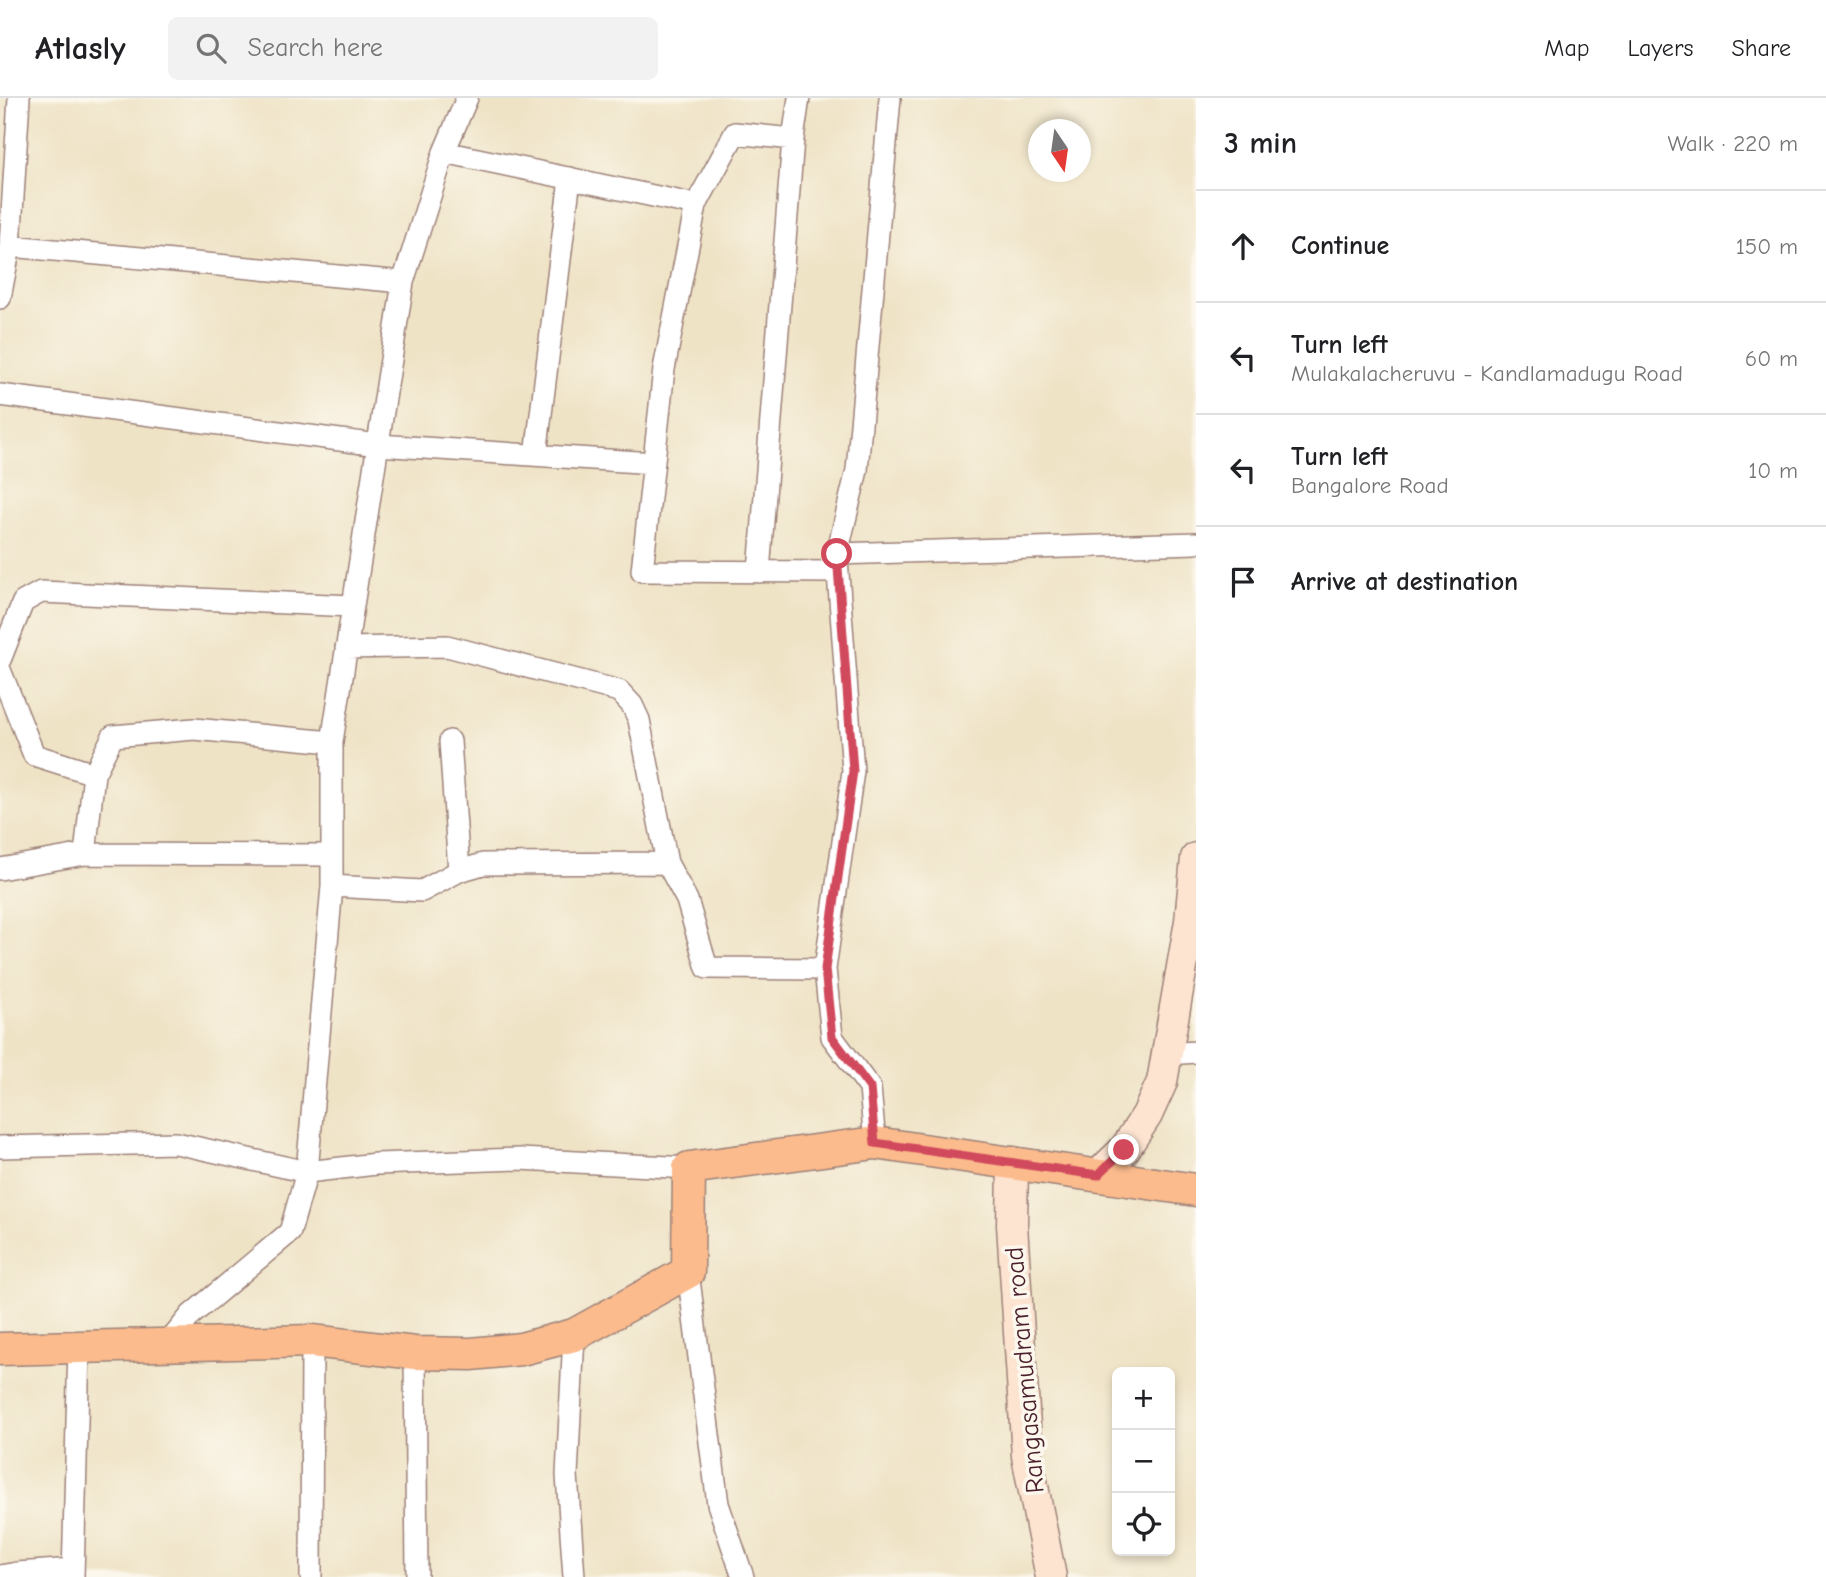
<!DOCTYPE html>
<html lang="en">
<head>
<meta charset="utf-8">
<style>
  :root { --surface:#fff; --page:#f2f2f2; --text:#202124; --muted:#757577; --line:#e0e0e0 }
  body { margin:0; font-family:"Comic Neue",sans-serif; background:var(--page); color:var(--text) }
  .controls { position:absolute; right:21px; bottom:21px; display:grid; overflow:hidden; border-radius:10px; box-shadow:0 4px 10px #0003 }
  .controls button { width:63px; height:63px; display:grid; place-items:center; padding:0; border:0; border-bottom:2px solid var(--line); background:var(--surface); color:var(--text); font:35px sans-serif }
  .compass { position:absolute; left:1028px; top:21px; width:63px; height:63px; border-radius:50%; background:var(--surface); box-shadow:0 4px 10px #0003; rotate:167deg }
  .stop { position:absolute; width:21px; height:21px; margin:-16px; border:5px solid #d1495b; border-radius:50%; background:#fff }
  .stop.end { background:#d1495b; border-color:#fff; box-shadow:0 2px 7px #0008 }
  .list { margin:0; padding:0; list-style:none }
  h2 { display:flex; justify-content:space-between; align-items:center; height:91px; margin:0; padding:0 28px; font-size:30px }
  h2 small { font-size:23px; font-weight:400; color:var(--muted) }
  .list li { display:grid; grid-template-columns:46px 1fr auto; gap:21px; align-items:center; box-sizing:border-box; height:112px; padding:0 28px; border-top:2px solid var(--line) }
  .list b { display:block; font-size:26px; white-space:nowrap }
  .list p { margin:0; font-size:23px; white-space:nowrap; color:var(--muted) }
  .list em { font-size:23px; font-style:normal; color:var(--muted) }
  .icon { flex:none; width:38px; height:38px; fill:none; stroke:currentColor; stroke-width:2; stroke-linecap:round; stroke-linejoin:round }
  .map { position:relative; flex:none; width:1196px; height:1479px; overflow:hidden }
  header { display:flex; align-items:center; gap:42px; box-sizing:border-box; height:98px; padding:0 35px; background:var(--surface); border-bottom:2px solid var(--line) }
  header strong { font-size:33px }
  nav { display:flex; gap:38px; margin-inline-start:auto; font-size:24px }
  .search { width:490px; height:63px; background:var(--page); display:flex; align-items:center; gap:18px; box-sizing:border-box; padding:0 24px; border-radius:10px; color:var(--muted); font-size:26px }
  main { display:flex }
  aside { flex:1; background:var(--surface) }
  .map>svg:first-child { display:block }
</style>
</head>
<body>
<header>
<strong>Atlasly</strong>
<div class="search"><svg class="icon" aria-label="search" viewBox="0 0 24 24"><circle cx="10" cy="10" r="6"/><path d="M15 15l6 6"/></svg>Search here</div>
<nav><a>Map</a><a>Layers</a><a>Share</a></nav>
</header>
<main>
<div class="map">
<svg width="1196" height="1479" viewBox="0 0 1196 1479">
  <rect width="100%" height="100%" fill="#fbf7ec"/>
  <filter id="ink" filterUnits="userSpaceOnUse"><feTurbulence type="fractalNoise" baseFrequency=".0143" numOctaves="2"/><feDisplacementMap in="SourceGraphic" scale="14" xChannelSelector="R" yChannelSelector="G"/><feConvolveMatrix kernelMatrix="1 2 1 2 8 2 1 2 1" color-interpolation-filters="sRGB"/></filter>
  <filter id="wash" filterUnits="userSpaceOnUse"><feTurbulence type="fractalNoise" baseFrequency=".00686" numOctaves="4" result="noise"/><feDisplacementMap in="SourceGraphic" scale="28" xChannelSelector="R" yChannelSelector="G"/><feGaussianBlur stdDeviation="1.57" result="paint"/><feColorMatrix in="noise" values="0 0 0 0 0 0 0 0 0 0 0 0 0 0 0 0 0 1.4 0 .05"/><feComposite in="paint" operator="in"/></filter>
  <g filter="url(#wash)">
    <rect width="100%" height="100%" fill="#efe3c6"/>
  </g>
  <g filter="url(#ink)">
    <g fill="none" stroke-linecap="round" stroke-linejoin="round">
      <defs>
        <path id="minor" d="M799,0L793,41L735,35L696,107L664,271L642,473L838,474
          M890,0L857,372L837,456L1196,445
          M444,54L696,107
          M10,148L19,0
          M0,200L10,148L403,184
          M0,297L378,347L654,365
          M536,357L570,80
          M837,462L853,673L825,871L832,939L870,990L875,1045
          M759,474L793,41
          M346,550L447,548L619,593L632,607L639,622L667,765
          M0,562L23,504L41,494L353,508
          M0,572L34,657L94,676
          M450,643L459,773
          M85,756L94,676L113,638L194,631L332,644
          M0,771L85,756L332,757
          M332,788L422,793L459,773L483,766L667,765L687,802L707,870L825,871
          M1168,956L1196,954
          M0,1049L176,1045L307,1074L376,1066L520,1061L689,1070
          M688,1174L718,1406L743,1479
          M574,1237L567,1377L574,1479
          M166,1248L191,1217L290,1134L307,1074L332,788V644L403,184L444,54L467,0
          M415,1255L417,1479
          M0,1478L17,1475L73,1471
          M73,1479L79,1248
          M311,1479L312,1243"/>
        <path id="secondary" d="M1013,1064L1012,1127L1027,1358L1051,1479
          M1098,1077L1124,1052L1147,1017L1162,984L1190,823L1196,760"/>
        <path id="primary" d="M0,1251L312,1243L415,1255L471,1256L521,1251L574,1237L688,1174L689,1070L875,1045L1196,1092"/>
      </defs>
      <use href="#minor" stroke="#9c8178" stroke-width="24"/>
      <use href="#secondary" stroke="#9c8178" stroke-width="33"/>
      <use href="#primary" stroke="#9c8178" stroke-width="35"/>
      <use href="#minor" stroke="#fff" stroke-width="21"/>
      <use href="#secondary" stroke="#fde4d1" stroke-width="30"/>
      <use href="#primary" stroke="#fbbb8d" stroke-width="32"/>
    </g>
  </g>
  <g fill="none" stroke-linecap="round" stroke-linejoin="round" filter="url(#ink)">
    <path stroke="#d1495b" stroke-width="9" d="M837,456L853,673L825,871L832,939L870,990L875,1045L1098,1077L1124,1052"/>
  </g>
  <g text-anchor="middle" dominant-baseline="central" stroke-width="7" stroke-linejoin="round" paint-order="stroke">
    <g font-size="26" fill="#4a1f2b" stroke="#fbf7ec">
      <text transform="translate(1025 1272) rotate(-95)">Rangasamudram road</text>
    </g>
  </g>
</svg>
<div class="controls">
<button>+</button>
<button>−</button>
<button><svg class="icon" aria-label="locate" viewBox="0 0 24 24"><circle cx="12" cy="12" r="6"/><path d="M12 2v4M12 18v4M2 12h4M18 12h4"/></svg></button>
</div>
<svg class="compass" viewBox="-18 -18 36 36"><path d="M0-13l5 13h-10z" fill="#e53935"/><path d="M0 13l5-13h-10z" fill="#757577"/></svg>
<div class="stop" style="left:837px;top:456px"></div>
<div class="stop end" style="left:1124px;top:1052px"></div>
</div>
<aside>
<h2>3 min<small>Walk · 220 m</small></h2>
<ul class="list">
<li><svg class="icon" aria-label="ahead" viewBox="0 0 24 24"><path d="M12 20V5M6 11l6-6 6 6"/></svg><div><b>Continue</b></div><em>150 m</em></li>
<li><svg class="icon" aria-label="left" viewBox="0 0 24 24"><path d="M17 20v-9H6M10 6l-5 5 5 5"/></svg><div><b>Turn left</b><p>Mulakalacheruvu - Kandlamadugu Road</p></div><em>60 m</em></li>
<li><svg class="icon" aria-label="left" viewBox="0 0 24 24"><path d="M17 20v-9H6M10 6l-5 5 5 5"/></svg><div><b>Turn left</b><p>Bangalore Road</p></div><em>10 m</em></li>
<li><svg class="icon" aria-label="arrive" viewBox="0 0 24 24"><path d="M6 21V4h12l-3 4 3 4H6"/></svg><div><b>Arrive at destination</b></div></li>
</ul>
</aside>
</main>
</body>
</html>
